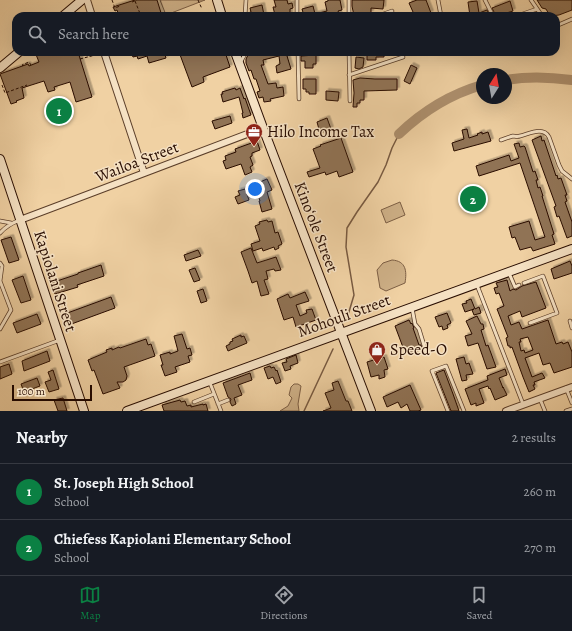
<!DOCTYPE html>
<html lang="en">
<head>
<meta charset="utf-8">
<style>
  :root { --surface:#171b24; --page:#242831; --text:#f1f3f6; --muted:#9ea1a6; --line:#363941; --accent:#0b8043 }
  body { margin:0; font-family:Alegreya,serif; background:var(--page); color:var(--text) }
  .compass { position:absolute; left:476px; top:68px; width:36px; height:36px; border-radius:50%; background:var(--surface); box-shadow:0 4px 16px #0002; rotate:11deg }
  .scale { position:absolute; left:12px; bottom:10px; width:80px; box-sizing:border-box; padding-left:4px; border:2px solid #290d00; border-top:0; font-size:11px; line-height:14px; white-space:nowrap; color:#290d00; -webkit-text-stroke:3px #f5e1c3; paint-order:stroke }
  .you { position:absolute; left:255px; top:189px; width:14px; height:14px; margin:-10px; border:3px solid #fff; border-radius:50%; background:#1a73e8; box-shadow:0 0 0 6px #1a73e833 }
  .badge { display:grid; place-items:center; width:26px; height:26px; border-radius:50%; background:var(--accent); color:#fff; font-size:13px; font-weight:700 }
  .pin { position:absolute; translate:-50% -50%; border:2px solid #fff; box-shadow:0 1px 4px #0006 }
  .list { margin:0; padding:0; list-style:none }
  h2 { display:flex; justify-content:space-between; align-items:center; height:52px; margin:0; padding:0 16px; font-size:17px }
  h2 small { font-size:13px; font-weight:400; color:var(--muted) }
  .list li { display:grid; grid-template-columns:26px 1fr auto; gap:12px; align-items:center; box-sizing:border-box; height:56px; padding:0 16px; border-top:1px solid var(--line) }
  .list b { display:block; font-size:15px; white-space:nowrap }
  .list p { margin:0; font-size:13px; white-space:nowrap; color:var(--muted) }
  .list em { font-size:13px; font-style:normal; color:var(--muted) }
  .icon { flex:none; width:22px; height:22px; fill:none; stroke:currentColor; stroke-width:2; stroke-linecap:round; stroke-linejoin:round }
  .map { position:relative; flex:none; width:572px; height:411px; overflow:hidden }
  .search { position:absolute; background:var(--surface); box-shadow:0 4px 16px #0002; left:12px; right:12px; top:12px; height:44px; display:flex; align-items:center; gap:10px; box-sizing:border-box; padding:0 14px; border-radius:12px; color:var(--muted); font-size:15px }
  .sheet { height:164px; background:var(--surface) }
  nav { display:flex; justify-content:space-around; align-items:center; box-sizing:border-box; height:56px; border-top:1px solid var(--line); background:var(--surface); font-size:11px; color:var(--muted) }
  nav a { display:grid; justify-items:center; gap:2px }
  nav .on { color:var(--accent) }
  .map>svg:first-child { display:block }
</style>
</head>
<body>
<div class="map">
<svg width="572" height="411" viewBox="0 0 572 411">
  <defs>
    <filter id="shadow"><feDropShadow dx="2.5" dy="-2.5" stdDeviation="0" flood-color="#0004"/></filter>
  </defs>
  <rect width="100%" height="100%" fill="#f0d1a3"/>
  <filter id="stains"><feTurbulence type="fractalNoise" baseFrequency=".005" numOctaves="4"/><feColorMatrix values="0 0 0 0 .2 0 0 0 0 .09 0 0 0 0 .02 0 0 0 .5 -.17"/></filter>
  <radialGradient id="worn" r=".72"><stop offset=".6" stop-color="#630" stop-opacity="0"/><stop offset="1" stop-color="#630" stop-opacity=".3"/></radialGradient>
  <path fill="#ceb087" stroke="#7c5e44" d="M160,0H205L166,15Z
    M400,202L405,215L386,223L381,210Z
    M392,260C406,261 407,271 405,283L386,291L380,288L377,270L383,263Z
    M294,384H298L301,386L298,404L299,411H280L288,406L292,398L289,395L291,387Z"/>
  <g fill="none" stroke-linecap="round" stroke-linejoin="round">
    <path stroke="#785a41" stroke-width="1.5" d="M348,315L354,295L346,247L347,228L357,212L378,182L386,165L392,148L399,134
      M304,411L333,349"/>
    <path stroke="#ac8e6c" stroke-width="10" d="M506,80C528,76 550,77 572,80
      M399,134C422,112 451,94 482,85"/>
  </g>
  <path fill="#907355" stroke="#290d00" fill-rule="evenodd" filter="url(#shadow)" d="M135,0H157L162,16H119L117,10L115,11L113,7Z
    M274,0H287L288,4L292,3L293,8L290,9V16H283V13L275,15L273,7H276Z
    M328,0H340L342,10L338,11L340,16H304L302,9L313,6L315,14L327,11L325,2L328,1Z
    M352,0H384L383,9L371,8V13H362L363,16H354L352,6Z
    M417,0H426L431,13L424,16H412L413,12L409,3Z
    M537,0H572V10L559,15L550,16L546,9L542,8Z
    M477,1L479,13L487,10L490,16H470L468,2Z
    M510,1L513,11L503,14V15L496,16L492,8Z
    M262,5L264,15L248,16V13L251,12L250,8Z
    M35,52H78L92,97L76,102L70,82L54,87L55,90L48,92L44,81L22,88L24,98L16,101L17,102L11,104L0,74L28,64L29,66L39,62Z
    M131,52H164L166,58L149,63L147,56L138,59L137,56L133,57Z
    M179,52H225L230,67L203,77L204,82L192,87Z
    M250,52H266V55L277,52H295V53L287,56L291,69L277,73L276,66L280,64L279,56L263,60L264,65H261L268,84L276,83L277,88L283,87L284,96L270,99L271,101L264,102L263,97L259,98L257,92L260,91L256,79H254L251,70L249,71L246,63V59L248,55L250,54Z
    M375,52H384V57H376V60H367V54H375Z
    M316,55V64H313V68H305V61H301V56Z
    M356,57L364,58L363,67L359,69L355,68Z
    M411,65L417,68L410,84L404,81Z
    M360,78L375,79H397V90L364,91V100H360V103H357V107H353L354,93L353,80Z
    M303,79H316V94H309V92H306V89H303Z
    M235,88L236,90L240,88L244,99L245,98L251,115L243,118L242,113H243L239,97L223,102L221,94H223L222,92Z
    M326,91L339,92L338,101L326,100Z
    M230,116L232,123L215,129L212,121Z
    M327,118L331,129L320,133L317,122Z
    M467,129L469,138L478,135L477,134L482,132V134L488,132L491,141L454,151L452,143L464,139L462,130Z
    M541,136L542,141L544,140L556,176L557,175L558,179L561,178L567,195H565L567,201L565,202L572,222V236L567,238L559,216L557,217L554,207L556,206L532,140Z
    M341,138L353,172L339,177L337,171L326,175L325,172L309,177L307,172L320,168L313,149L321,146L320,145Z
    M257,141L260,150L252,153V156L250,157L253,165L250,167L252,172L245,175L241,164L226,169L223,161L226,160L225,156L236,152L235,149Z
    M519,143L520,147L524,146L525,147L533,172L535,171L538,180H536L538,188L540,187L543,196H542L554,234L552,235L555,244L533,251L531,247L520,250L515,237L512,238L509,227L529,221L535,240L545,237L520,163L479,176L476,166L509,155L511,161L519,158L514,144Z
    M267,179L272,190L267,192L272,209L262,212L259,201H260L256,189L262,187L260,182Z
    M245,189L249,200L238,204L235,197L240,195L238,191Z
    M267,220L268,222L272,221L275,233L278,232L282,244L278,246L279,248L275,250L274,247L263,251L262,248L253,251L251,244L260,241L255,226L260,224L259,222Z
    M11,237L19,260L9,263L1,240Z
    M251,248L257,263L276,257L281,270L275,271L274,269L266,271L268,279L264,280L269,294L261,296L257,281L252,283L248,271L241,252Z
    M198,250L201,256L186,261L184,255Z
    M570,261L572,266V273L554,279L551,269Z
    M101,265L104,276L77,285L78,287L55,294L51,283L78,274V273Z
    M195,268L200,280L194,282L189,270Z
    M23,276L31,300L21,303L12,280Z
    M507,280L510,291L513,289L516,290L522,286L536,282L546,308L522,317L520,311L508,316L511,325L519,322L522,329L548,320L556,344L562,342L563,344L568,342L572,352V367L554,373L550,363L543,365L539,353L525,358L532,377L542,373L545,378L534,382L535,385H533L535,389L529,392L523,377L512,347L510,348V346H508L506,338L508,337L497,309L504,306L499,293L496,294L494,288L498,287L496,283ZM528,337L533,350L525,353L524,350L521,351L519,342H521L520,339Z
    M203,289L207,301L201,303L197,291Z
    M305,292L309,301L296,305L300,316L307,313L306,310L312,309L316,320L296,327L293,317L284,320L277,299L288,294L290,298Z
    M111,297L115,308L66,326L62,315Z
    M471,299L475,309L479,307L481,313L474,315L472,310L474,309L465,312L462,304L467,303L466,301Z
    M447,313L451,323L447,325L448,328L443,330L442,326L439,327L435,317Z
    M37,314L41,324L17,333L13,323Z
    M477,316L481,324H483L484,329L481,330L486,346L488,345L496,367L487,369L478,343L468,346L465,336L472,334L466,321Z
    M409,320L411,324L412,323L414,328H413L419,345H421L422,349L411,354L410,348L404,350L395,326Z
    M182,334L187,349L190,348L192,355L188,356L190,362L175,367L177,372L165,376L161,365H163L160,355L170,352V354L178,351L174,336Z
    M241,335V337L244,336L247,343L228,351L226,346L230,344V342L233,341L232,339Z
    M146,339L148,345L151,344L155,356L124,367L127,376L126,380L123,382H117L120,388L103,394L94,370L92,371L88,360L107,352L106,350L112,348V350L119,347L120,348Z
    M47,351L50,361L24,371L22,361Z
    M296,355L298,363L290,366L291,369L285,371L282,363L287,362L286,359Z
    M384,357L388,369L384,370L385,377L379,379V375L371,377L367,362Z
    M464,357L466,364L469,363L473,374L466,375L467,380L462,381L456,359Z
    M9,364L12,374L0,379V367Z
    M270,366L271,368L274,367L276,371L277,370L281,382L276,384L273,377L268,379L264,368Z
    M505,369L507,375L499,378L503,388V387L507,395L495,400L490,388L489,389L488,386L479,389L484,403L476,406V403L471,405L465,389L488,380L487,376Z
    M53,370L59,389L49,392L45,382L51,380L48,372Z
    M444,370L453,394L459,411H451L436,373Z
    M250,373L252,380L238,385L242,395L234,398L236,404L232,406L230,402L231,399L228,397L223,383Z
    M37,378L40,386L24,392L21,384Z
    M338,381L346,401H348L352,411H323L331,408L325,393L334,390L332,383Z
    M410,385L421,410L418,411H410L407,404L401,408L398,402L387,407L383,397Z
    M63,398L67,411H58L54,400Z
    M180,400L181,402L185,401L187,406L191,405V407L203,404V405L206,404L208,411H164L162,405Z"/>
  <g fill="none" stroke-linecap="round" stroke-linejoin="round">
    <defs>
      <path id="lane" d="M297,0V16
        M349,0V16
        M438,0L441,16
        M485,0L493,16
        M531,0L542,16
        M245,16L246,0
        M378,16L392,11
        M517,16L537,9
        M556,26L572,19
        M298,52L299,99
        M349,52L350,101
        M240,63L245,54V52
        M349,75L403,57
        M501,140C504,139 509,137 513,136C515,136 517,137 520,136C529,134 543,126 549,137L559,165L562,171L572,179
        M0,221L11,223
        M0,233C6,226 12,223 20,220
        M0,263L2,266L0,281L11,310L0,329
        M509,273L515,287L519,285
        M524,283L543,276L557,313L530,323
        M477,285L523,404
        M412,308L415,324L419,329L426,352
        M570,321L572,328
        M0,362L60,340
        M210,383L221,411
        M566,388L572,403
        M540,399L545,411
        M194,402L214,394
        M218,404L228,400
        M448,411L432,371L446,366L464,411
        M566,411L572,409"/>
      <path id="street" d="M87,0L92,16
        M104,52L144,173
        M20,220L89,194L263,128
        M506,411L572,387"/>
      <path id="secondary" d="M217,0L222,16
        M63,16L82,0
        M235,52L263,128L371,411
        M0,68L19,52
        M0,159L84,411
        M127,411L572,249"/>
    </defs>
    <use href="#lane" stroke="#5b3e29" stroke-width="4.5"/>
    <use href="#street" stroke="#5b3e29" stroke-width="8"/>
    <use href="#secondary" stroke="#290d00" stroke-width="10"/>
    <path stroke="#290d00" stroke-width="1" stroke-dasharray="3 2" stroke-linecap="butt" d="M112,0L115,8L120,6
      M198,0L202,9
      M135,1L141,16
      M132,2L137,0
      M80,59L99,54
      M23,66L22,65L29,62L31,65
      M2,85L5,93L27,85"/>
    <use href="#lane" stroke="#f5e1c3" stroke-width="3"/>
    <use href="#street" stroke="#f5e1c3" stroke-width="6"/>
    <use href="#secondary" stroke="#f5e1c3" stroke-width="8"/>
  </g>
  <defs>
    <symbol id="office-pin" viewBox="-11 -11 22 30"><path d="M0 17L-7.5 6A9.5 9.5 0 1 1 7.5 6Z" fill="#8f2418" stroke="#f5e1c3"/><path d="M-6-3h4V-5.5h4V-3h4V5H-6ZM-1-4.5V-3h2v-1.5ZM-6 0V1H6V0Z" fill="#fff"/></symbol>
    <symbol id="shop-pin" viewBox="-11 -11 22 30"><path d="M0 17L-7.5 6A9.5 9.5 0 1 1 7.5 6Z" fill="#8f2418" stroke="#f5e1c3"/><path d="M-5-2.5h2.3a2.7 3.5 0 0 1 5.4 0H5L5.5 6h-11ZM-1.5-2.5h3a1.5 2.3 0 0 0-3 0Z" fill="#fff"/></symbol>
  </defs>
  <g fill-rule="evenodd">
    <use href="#office-pin" x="244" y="122" width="20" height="27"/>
    <use href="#shop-pin" x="367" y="340" width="20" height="27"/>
  </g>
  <g text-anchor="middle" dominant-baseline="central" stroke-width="3" stroke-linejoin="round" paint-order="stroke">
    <g font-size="16" fill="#290d00" stroke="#f5e1c3" text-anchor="start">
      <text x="267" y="132">Hilo Income Tax</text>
      <text x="390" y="350">Speed-O</text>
    </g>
    <g font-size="16" fill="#290d00" stroke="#f5e1c3">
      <text transform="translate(137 162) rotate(-21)">Wailoa Street</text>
      <text transform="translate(316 227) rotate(69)">Kinoʻole Street</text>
      <text transform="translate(55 281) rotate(72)">Kapiolani Street</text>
      <text transform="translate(344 316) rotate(-20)">Mohouli Street</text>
    </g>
  </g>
  <rect width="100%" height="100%" filter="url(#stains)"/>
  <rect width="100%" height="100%" fill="url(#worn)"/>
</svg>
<svg class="compass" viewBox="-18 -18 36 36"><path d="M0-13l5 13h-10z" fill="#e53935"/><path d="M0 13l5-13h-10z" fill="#9ea1a6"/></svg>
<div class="scale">100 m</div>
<div class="you"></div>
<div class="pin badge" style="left:59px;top:111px">1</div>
<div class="pin badge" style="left:473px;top:199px">2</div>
<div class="search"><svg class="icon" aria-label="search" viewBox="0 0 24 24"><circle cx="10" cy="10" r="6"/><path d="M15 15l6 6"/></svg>Search here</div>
</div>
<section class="sheet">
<h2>Nearby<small>2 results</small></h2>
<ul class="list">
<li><span class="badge">1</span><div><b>St. Joseph High School</b><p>School</p></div><em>260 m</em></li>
<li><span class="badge">2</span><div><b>Chiefess Kapiolani Elementary School</b><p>School</p></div><em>270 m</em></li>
</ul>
</section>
<nav>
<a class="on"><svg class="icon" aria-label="map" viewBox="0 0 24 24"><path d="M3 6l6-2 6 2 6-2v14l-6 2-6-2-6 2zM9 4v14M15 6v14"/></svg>Map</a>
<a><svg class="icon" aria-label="directions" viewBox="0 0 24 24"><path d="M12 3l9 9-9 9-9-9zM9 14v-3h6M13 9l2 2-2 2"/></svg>Directions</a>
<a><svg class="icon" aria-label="saved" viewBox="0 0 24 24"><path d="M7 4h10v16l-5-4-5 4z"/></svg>Saved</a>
</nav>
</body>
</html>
